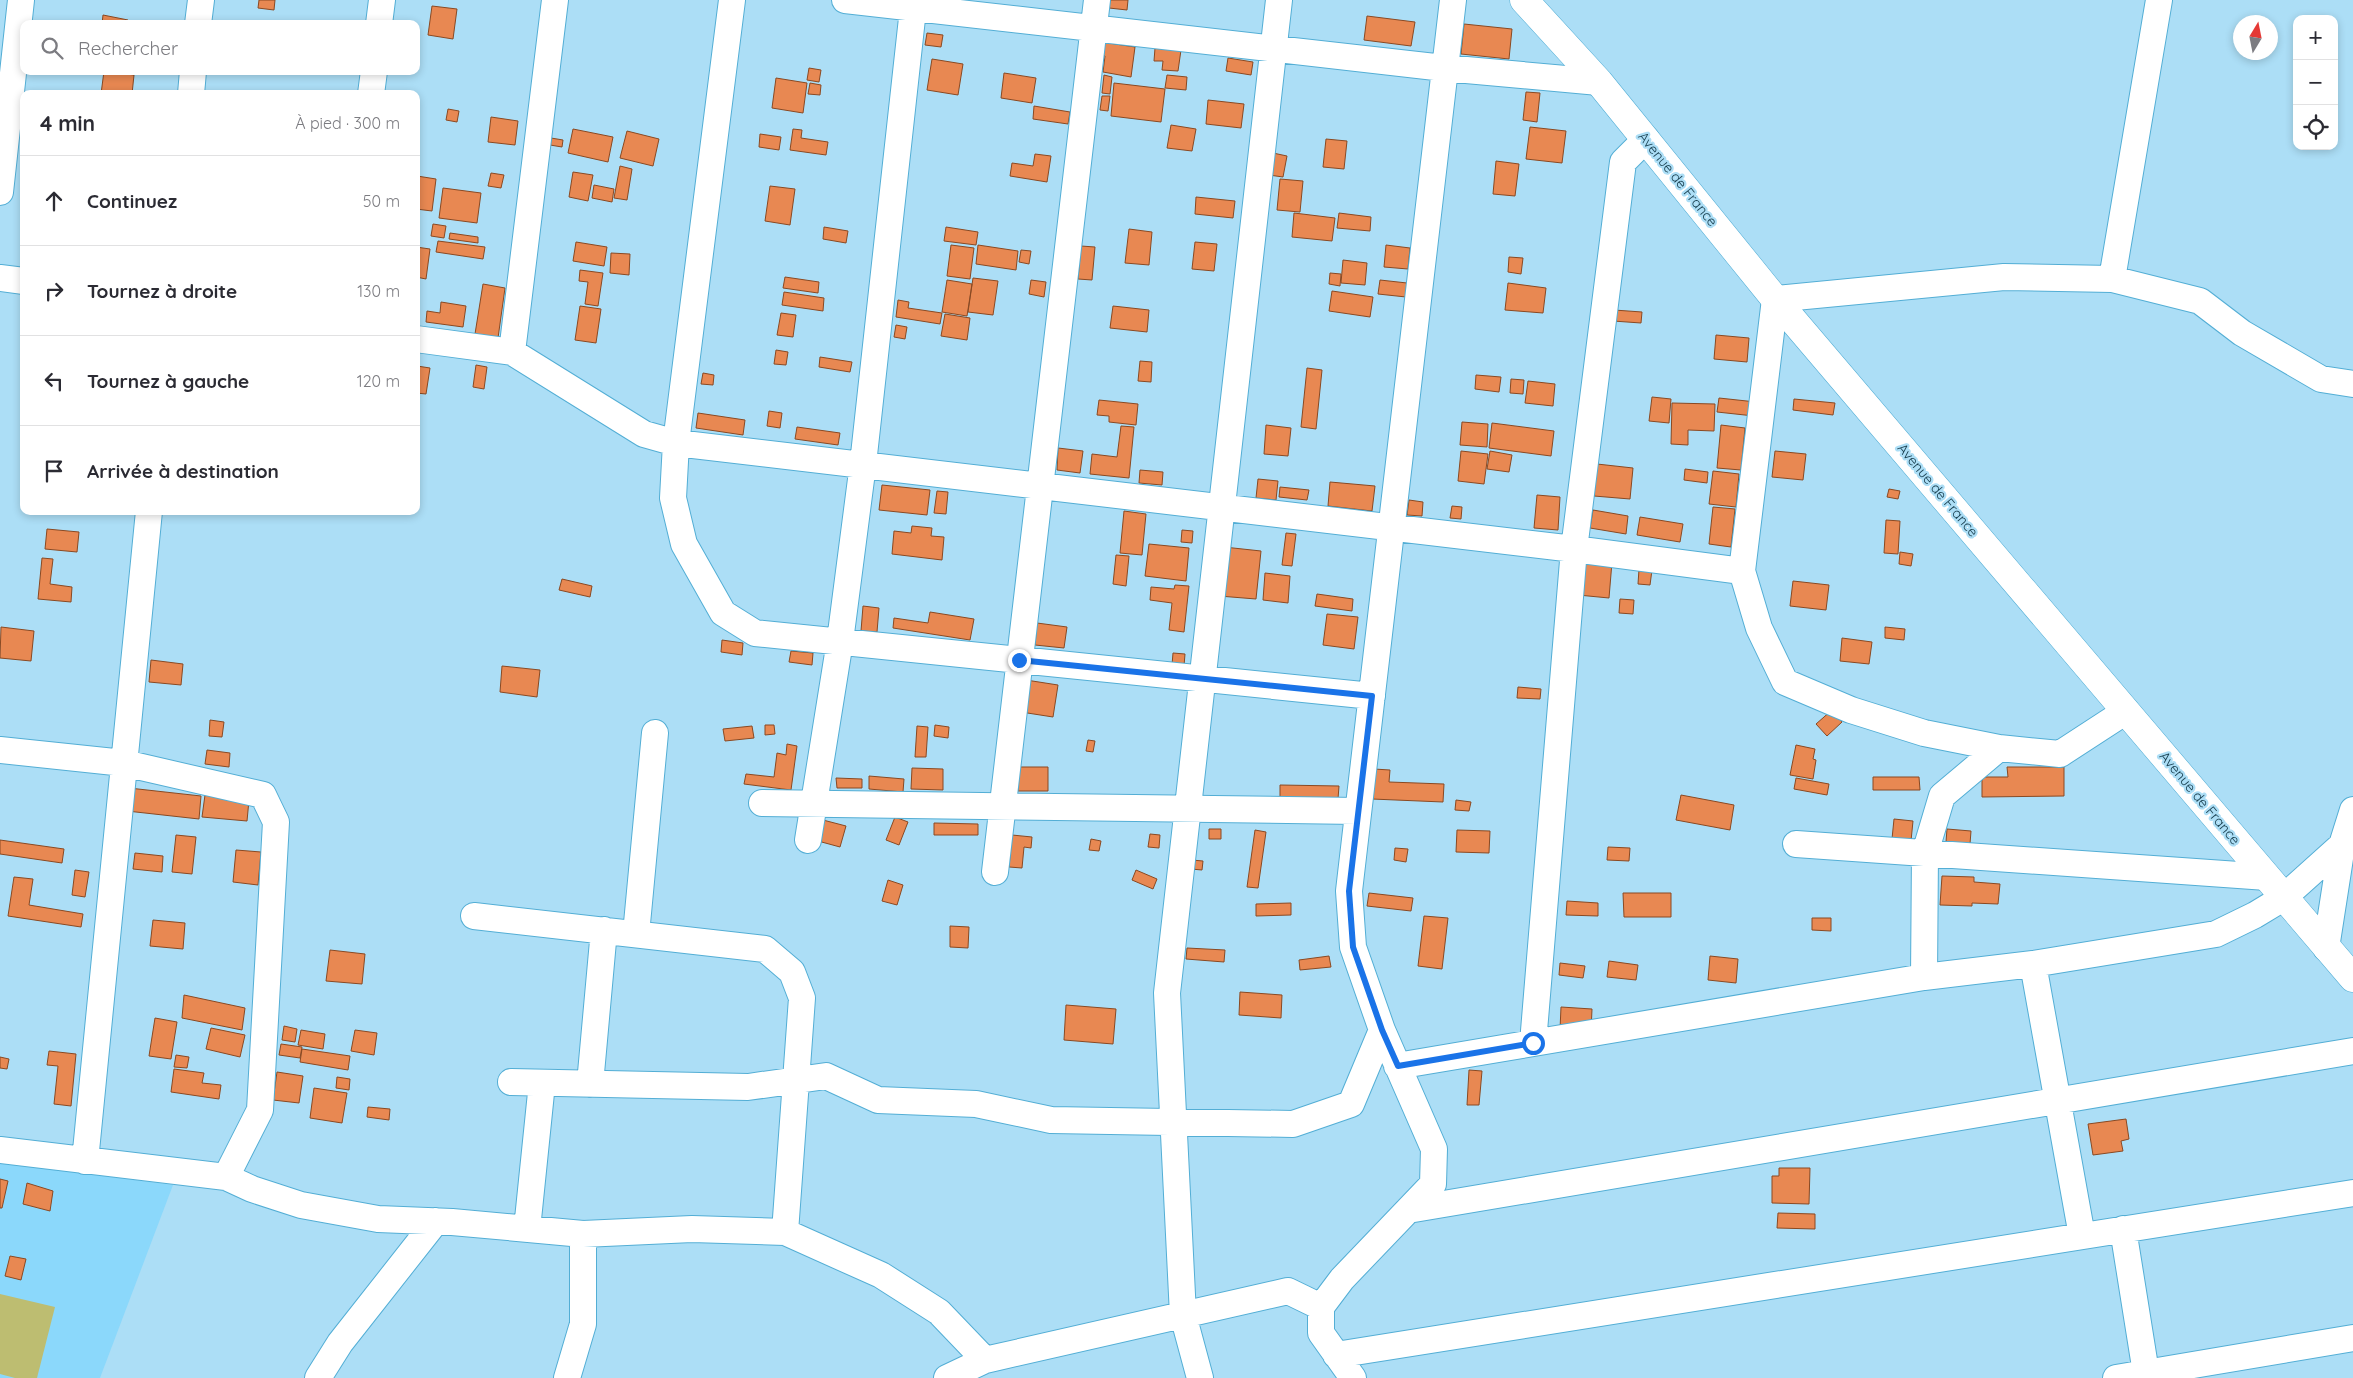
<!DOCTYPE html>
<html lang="fr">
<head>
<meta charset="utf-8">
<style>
  :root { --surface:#fff; --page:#f2f2f3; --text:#2b2b33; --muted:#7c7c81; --line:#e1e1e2 }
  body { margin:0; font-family:Quicksand,sans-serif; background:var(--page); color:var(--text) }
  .controls { position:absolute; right:15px; top:15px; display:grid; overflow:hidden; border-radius:10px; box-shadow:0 2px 8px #0003 }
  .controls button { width:45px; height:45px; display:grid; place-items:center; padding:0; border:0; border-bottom:1px solid var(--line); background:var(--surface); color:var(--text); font:25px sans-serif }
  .compass { position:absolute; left:2233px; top:15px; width:45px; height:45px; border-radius:50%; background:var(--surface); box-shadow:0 2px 8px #0003; rotate:10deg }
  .stop { position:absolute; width:15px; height:15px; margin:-11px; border:4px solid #1a73e8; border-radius:50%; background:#fff }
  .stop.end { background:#1a73e8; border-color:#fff; box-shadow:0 1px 5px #0008 }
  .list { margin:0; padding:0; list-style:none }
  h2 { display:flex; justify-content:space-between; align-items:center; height:65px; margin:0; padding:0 20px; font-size:21px }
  h2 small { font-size:16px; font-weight:400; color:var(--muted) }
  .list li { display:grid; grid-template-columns:32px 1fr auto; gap:15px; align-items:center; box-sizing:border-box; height:90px; padding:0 20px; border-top:1px solid var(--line) }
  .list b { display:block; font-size:19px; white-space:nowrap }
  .list em { font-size:16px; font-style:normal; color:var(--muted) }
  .icon { flex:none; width:28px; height:28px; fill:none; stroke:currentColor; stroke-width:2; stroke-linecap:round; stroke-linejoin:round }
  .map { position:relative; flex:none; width:2353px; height:1378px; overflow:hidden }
  .search { position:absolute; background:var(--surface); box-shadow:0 2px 8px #0003; left:20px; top:20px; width:400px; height:55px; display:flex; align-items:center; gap:12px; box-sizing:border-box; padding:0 18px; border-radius:10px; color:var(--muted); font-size:19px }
  .panel { position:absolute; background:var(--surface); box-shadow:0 2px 8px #0003; left:20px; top:90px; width:400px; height:425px; border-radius:10px }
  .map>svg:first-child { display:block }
</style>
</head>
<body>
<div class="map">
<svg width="2353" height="1378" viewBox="0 0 2353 1378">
  <rect width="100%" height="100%" fill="#acdef6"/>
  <path fill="#8bd8fb" d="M0,1162L173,1185L100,1378H0Z"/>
  <path fill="#bdbd71" d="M0,1294L55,1307L37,1378H15L0,1374Z"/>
  <path fill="#e88852" stroke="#8a4922" d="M259,0H275L274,10L258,8Z
    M1110,0H1128L1127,10L1109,8Z
    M432,6L457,9L453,39L428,35Z
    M103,15L128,20L127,24H102Z
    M1367,16L1415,22L1411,46L1364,40Z
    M1464,24L1512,29L1509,59L1461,54Z
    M927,33L943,35L941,47L925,45Z
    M1102,42L1135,47L1131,77L1103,72L1105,56L1100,55Z
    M1155,48L1181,50L1178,71L1162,70L1163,61H1154Z
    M1228,58L1253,62L1251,75L1226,71Z
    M932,59L963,64L958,95L927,90Z
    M809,68L821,70L819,82L807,80Z
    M104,71L134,75L132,94H101Z
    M1004,73L1036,78L1032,103L1001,98Z
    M1104,75L1112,77L1110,94L1102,93Z
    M1167,75L1187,77L1186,90L1165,88Z
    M776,78L807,83L803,113L772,108Z
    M810,83L821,85L820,95L808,94Z
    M1114,83L1165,89L1161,122L1111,116Z
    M1526,92L1540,93L1537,122L1523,120Z
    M1102,96H1110L1108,111L1100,110Z
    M1208,100L1244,104L1241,128L1206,124Z
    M1034,106L1070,112L1068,124L1033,119Z
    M448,109L459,111L457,122L446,120Z
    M491,117L518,121L515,145L488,142Z
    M1171,125L1196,129L1192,151L1167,148Z
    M1530,127L1566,131L1562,163L1526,159Z
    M573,129L613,137L608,162L568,153Z
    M793,129L802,130L801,138L828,142L826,155L790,150Z
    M627,131L659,139L653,166L620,158Z
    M760,134L781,137L779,150L759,147Z
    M551,138L563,140L562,147L550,145Z
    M1326,139L1347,141L1344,169L1323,167Z
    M1273,153L1287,156L1283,177L1269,175Z
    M1035,154L1051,156L1047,182L1010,176L1012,163L1033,166Z
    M1496,161L1519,164L1515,196L1493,194Z
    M620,166L632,169L627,200L614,198Z
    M573,172L593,175L588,201L569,197Z
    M491,173L504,175L501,188L488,186Z
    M417,176L436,179L432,211L416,209Z
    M1280,179L1303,181L1300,212L1277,210Z
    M594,185L614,189L612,202L592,198Z
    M770,186L795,189L790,225L765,221Z
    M443,188L481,193L477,223L439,218Z
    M1196,197L1235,201L1233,218L1195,214Z
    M1294,213L1335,218L1332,241L1292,237Z
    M1339,213L1371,217L1370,231L1337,228Z
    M433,224L446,226L444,238L431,236Z
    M824,227L848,231L846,243L823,239Z
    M946,227L978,232L976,245L944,241Z
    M1129,229L1152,232L1149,265L1125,263Z
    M450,233L478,237V243L449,239Z
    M438,241L485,247L483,259L436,252Z
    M576,242L607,247L604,266L573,261Z
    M1195,242L1217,244L1214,271L1192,269Z
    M951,245L974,248L970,279L947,276Z
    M978,245L1018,251L1016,270L976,264Z
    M1386,245L1410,248L1408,269L1384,267Z
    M1081,246L1095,247L1092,280L1078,279Z
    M416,247L430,249L426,279L416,277Z
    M1021,250L1031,251L1029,264L1019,262Z
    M611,253L630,254L629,275L610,273Z
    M1509,257L1523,258L1521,274L1508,272Z
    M1343,260L1367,263L1365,285L1341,283Z
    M580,270L603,273L598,306L585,304L588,282L579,281Z
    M1330,273L1341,274L1340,286L1329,284Z
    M785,277L819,282L818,293L783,288Z
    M973,278L998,281L993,315L968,312Z
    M947,280L972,284L967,316L942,312Z
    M1031,280L1046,282L1044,297L1029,294Z
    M1380,280L1407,283L1406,297L1378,294Z
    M1508,283L1546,288L1543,313L1505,310Z
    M483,284L505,288L498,338L475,334Z
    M1332,291L1373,297L1370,317L1329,311Z
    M784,292L824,298L823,311L782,305Z
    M898,300L909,302L908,308L942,313L940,324L896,317Z
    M441,302L466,306L463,327L426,322L427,311L440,313Z
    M580,306L601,309L596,343L575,340Z
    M1113,306L1149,310L1147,332L1110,328Z
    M1614,310L1642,312L1641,323L1613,321Z
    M781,313L796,315L793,337L777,335Z
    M945,314L970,318L967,340L941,336Z
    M896,325L907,327L905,339L894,337Z
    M1716,335L1749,338L1747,362L1714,359Z
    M776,350L788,352L786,365L774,364Z
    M820,357L852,362L850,372L819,367Z
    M1140,361L1152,362L1151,382L1138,381Z
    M476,365L487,367L484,389L473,387Z
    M417,366L430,368L426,394L416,393Z
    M1307,368L1322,370L1316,429L1301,427Z
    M703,373L714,375L713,385L701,384Z
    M1476,375L1501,377L1499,392L1475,389Z
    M1511,379L1524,380L1523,394L1510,393Z
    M1528,381L1555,384L1553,406L1525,403Z
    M1652,397L1671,399L1669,423L1649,421Z
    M1719,398L1756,402L1754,416L1717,412Z
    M1794,399L1835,403L1833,415L1793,410Z
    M1099,400L1138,404L1136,425L1109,422V416L1097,415Z
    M1672,403L1715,404L1714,431L1688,430V445L1671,444Z
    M769,411L782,413L780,428L767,426Z
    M698,413L745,420L743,435L696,428Z
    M1462,422L1488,424L1487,447L1460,445Z
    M1492,423L1554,431L1551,456L1489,448Z
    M1266,425L1291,428L1288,456L1264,454Z
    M1721,425L1745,428L1741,470L1717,468Z
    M1121,426L1134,427L1129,478L1090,474L1092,454L1117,457Z
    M797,427L840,433L838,445L795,439Z
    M1058,448L1083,451L1080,473L1057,470Z
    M1461,451L1488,454L1484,484L1458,481Z
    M1490,451L1512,455L1509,472L1487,469Z
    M1775,451L1806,454L1803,480L1772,477Z
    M1597,464L1633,468L1630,499L1594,496Z
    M1685,469L1708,472L1707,483L1684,480Z
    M1140,470L1163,472L1162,485L1139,483Z
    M1713,471L1739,474L1736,507L1709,504Z
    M1258,479L1278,481L1276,500L1256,498Z
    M1330,482L1375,486L1372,511L1328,506Z
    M882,485L930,490L927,515L879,510Z
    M1280,487L1309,490L1307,500L1279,497Z
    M1889,489L1900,491L1898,499L1887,497Z
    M937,491L948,492L946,514L934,513Z
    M1537,495L1560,497L1558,530L1534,528Z
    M1409,500L1423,502L1422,516L1407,515Z
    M1452,506L1462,507L1461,519L1450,518Z
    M1713,507L1735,509L1731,547L1709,544Z
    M1593,510L1628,516L1626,534L1590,528Z
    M1124,511L1146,514L1142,555L1120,553Z
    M1640,517L1683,524L1680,542L1637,535Z
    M1886,520L1900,521L1898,554L1884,553Z
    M912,526L932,528L931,536L944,537L942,560L892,554L894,531L911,533Z
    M47,529L79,532L77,552L45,549Z
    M1182,530L1193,531L1192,543L1181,542Z
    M1286,533L1296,534L1292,566L1282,565Z
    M1149,544L1189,548L1186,581L1145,576Z
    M1224,547L1261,551L1256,599L1219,596Z
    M1900,552L1913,554L1911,566L1899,564Z
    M1116,555L1129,556L1126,586L1113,584Z
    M42,558L53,559L50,584L72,587L71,602L38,599Z
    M1582,560L1612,562L1609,598L1578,595Z
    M1639,569L1652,570L1650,585L1638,584Z
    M1265,573L1290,576L1288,603L1263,600Z
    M562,579L592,586L590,597L559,590Z
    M1793,581L1829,585L1826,610L1790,606Z
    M1175,585L1189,586L1184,632L1169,630L1172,603L1150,600L1151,587L1174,589Z
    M1317,594L1353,599L1352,611L1315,606Z
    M1620,599L1634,600L1633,614L1619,613Z
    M863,606L879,608L877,632L861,631Z
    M930,612L974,619L970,640L893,628L894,618L928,623Z
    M1327,614L1358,617L1354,649L1323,645Z
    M1037,623L1067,627L1064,648L1035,645Z
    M1,627L34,631L31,661L0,658Z
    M1885,627L1905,629L1904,640L1885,638Z
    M1842,638L1872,642L1869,664L1840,661Z
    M722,640L743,643L742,655L721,652Z
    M791,651L813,653L812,665L789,662Z
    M1173,653L1185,654L1184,666L1172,665Z
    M151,660L183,664L181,685L149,682Z
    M502,666L540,670L537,697L500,692Z
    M1026,680L1058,685L1053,717L1021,712Z
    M1518,687L1541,689L1540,699L1517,698Z
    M1832,710L1842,722L1827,736L1816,724Z
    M210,720L224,722L222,737L209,736Z
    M765,725H774L775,734L765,735Z
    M935,725L949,727L948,738L934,736Z
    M752,726L754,738L725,741L723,729Z
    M917,726L928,727L926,757H915Z
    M1088,740L1095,741L1093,752L1086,751Z
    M787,744L797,746L791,790L744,784L746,774L774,777L777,753L786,755Z
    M1796,745L1815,749L1813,759L1816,760L1813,779L1790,775Z
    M207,750L230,753L229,767L205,764Z
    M1018,767H1048V791H1018Z
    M2007,767H2064V796L1982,797V777H2008Z
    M912,768L943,769V790L911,789Z
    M1374,769L1390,770L1389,782L1444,784L1443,802L1372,799Z
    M869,776L904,779L903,792L869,789Z
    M1873,777H1919L1920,790H1873Z
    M836,778L862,779V788H837Z
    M1796,778L1829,784L1827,795L1794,789Z
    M1280,785L1339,786L1338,799L1280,797Z
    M129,788L201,796L199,819L127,811Z
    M205,795L249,800L247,821L202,817Z
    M1681,795L1734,805L1730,830L1676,820Z
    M1456,800L1471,802L1469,811L1455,810Z
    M895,817L908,822L899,845L886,840Z
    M1894,819L1913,821L1911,841L1892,839Z
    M823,820L846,826L840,847L818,841Z
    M934,823L978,824V835H934Z
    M1209,829H1221V839H1209Z
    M1947,829L1971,831L1970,844L1946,842Z
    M1255,830L1266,832L1258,888L1247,887Z
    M1457,830L1490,831L1489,853L1456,852Z
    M1150,834L1160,835L1159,848L1148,847Z
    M176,835L196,837L192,874L172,872Z
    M1012,835L1032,837L1031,848L1024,847L1022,868L1009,867Z
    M1091,839L1101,841L1099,851L1089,850Z
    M0,840L64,849L62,863L0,854Z
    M1608,847L1630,848L1629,861L1607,860Z
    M1395,848L1408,849L1406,862L1394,860Z
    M236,850L261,852L258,885L233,882Z
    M135,853L163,856L162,872L133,869Z
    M1192,860L1203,861L1202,870L1191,869Z
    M75,870L89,872L85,897L72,895Z
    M1136,870L1157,879L1153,889L1132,880Z
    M1942,876L1974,877V882L2000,884L1998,904L1972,903V906L1940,905Z
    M14,877L33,879L29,905L83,914L81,927L8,916Z
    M888,880L903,885L897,905L882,901Z
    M1369,893L1413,898L1411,911L1367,906Z
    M1623,893H1671V917H1624Z
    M1567,901L1598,903V916L1566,915Z
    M1291,903V915L1256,916V904Z
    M1424,916L1448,918L1442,969L1418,966Z
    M1812,918H1831V931L1812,930Z
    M153,920L185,923L183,949L150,946Z
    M950,926L969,927L968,948L950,947Z
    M1187,948L1225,950L1224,962L1186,959Z
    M330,950L365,954L362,984L326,981Z
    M1329,956L1331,967L1300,970L1299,960Z
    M1710,956L1738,959L1736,983L1708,980Z
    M1609,961L1638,965L1636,980L1607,977Z
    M1560,963L1585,966L1583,978L1559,975Z
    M1240,992L1282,995L1281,1018L1239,1015Z
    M184,995L245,1008L242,1030L182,1018Z
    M1066,1005L1116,1009L1113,1044L1064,1040Z
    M1561,1007L1592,1009L1591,1032L1560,1030Z
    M155,1018L177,1022L171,1059L149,1056Z
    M284,1026L297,1029L295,1042L282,1040Z
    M211,1028L245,1035L240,1057L206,1049Z
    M301,1030L325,1034L323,1049L298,1045Z
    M355,1030L377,1033L374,1055L351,1051Z
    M281,1044L302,1047L300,1058L279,1055Z
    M302,1049L350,1056L348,1070L300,1062Z
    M49,1051L76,1054L71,1106L54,1104L58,1066L47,1065Z
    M176,1055L189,1057L187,1068L174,1067Z
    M0,1057L9,1059L7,1069L0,1068Z
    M174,1069L204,1073L202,1083L221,1085L219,1099L171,1092Z
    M1469,1070L1482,1071L1479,1105H1467Z
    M277,1072L303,1076L299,1103L273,1100Z
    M337,1077L350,1079L349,1090L336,1088Z
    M314,1088L347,1093L342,1123L310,1118Z
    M368,1107L390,1109L389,1120L367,1117Z
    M2126,1119L2129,1139L2121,1141L2123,1151L2093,1155L2088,1124Z
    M1779,1168H1810L1809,1204L1772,1203V1176H1779Z
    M0,1179L8,1181L2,1208H0Z
    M27,1183L53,1191L50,1211L23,1204Z
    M1778,1213L1815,1214V1229L1777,1228Z
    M10,1256L26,1259L21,1280L5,1276Z"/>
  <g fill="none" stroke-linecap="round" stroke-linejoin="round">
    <defs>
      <path id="minor" d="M732,0L676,443L673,498L684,544L723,613L755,633L1372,696
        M845,0L1444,68L1599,82
        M198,24L201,0
        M379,24L382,0
        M191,94L193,71
        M371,94L374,71
        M0,192L21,0
        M0,278L24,281
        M2112,279L2159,0
        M416,339L512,352L644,434L676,443L1574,549L1742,571
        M512,352L555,0
        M2126,711L2060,754L1999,748L1924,733L1851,710L1785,682L1759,628L1742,571L1775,299L2004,277L2112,279L2200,301L2242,333L2321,379L2353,384
        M0,750L124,763L263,795L276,822L260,1110L226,1177
        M762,803L1358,811
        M808,840L840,641L863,464L914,0
        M1796,844L2267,877
        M995,872L1097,0
        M474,916L765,949L792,972L802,998L785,1232
        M636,934L655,733
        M2326,948L2342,845L2353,810
        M2033,964L2082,1236
        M1924,977L1925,853L1942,796L1999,748
        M1533,1043L1574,549L1623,162L1646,139
        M1397,1066L1924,977L2033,964L2216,934L2255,915L2283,898L2342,845
        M511,1082L748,1087L826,1076L878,1100L976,1104L1051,1120L1293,1124L1351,1104L1382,1030
        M590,1084L604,930
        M0,1150L226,1177L252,1189L301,1205L378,1219L452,1222L583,1234L692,1229L785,1232L881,1275L939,1312L985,1360
        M85,1161L149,511
        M1408,1210L2353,1051
        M527,1229L542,1083
        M2123,1229L2146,1373
        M1336,1355L2353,1193
        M318,1378L340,1343L436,1221
        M567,1378L583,1324V1234
        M947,1378L985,1360L1288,1291L1321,1307
        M1200,1378L1183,1315L1167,993L1279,0
        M1353,1378L1321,1333V1307L1342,1279L1433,1184L1434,1149L1382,1030L1353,947L1349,891L1453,0
        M2116,1378L2353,1338"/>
      <path id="major" d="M1524,0L1599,82L1775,299L2353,978"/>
    </defs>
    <use href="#minor" stroke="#53aed5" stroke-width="28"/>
    <use href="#major" stroke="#53aed5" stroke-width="29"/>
    <use href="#minor" stroke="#fff" stroke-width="26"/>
    <use href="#major" stroke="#fff" stroke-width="28"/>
  </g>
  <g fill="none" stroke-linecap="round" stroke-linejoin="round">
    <path stroke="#1a73e8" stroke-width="6" d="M1019,660L1372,696L1349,891L1353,947L1382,1030L1398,1066L1533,1043"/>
  </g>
  <g text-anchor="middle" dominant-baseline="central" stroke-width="4.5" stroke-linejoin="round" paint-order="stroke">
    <g font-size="14" fill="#153c4c" stroke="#acdef6">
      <text transform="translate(1678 179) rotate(51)">Avenue de France</text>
      <text transform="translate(1938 490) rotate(50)">Avenue de France</text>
      <text transform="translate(2200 798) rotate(50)">Avenue de France</text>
    </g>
  </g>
</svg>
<div class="controls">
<button>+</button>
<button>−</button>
<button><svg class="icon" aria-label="locate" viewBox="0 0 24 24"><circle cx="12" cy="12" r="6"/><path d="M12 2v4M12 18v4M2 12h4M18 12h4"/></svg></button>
</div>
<svg class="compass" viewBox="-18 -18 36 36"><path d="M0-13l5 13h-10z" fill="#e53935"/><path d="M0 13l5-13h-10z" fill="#7c7c81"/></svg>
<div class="stop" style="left:1533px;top:1043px"></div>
<div class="stop end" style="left:1019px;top:660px"></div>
<div class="search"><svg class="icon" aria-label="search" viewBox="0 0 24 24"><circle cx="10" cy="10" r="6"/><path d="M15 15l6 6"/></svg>Rechercher</div>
<section class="panel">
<h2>4 min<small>À pied · 300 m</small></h2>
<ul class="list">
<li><svg class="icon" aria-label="ahead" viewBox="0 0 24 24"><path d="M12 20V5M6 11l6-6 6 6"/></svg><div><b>Continuez</b></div><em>50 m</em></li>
<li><svg class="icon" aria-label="right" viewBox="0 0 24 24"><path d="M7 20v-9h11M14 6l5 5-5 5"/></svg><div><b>Tournez à droite</b></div><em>130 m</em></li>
<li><svg class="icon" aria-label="left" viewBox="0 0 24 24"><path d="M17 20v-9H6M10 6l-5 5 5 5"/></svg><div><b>Tournez à gauche</b></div><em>120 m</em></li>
<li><svg class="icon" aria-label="arrive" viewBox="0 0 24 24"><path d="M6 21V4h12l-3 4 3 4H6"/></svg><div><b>Arrivée à destination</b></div></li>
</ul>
</section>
</div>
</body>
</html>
